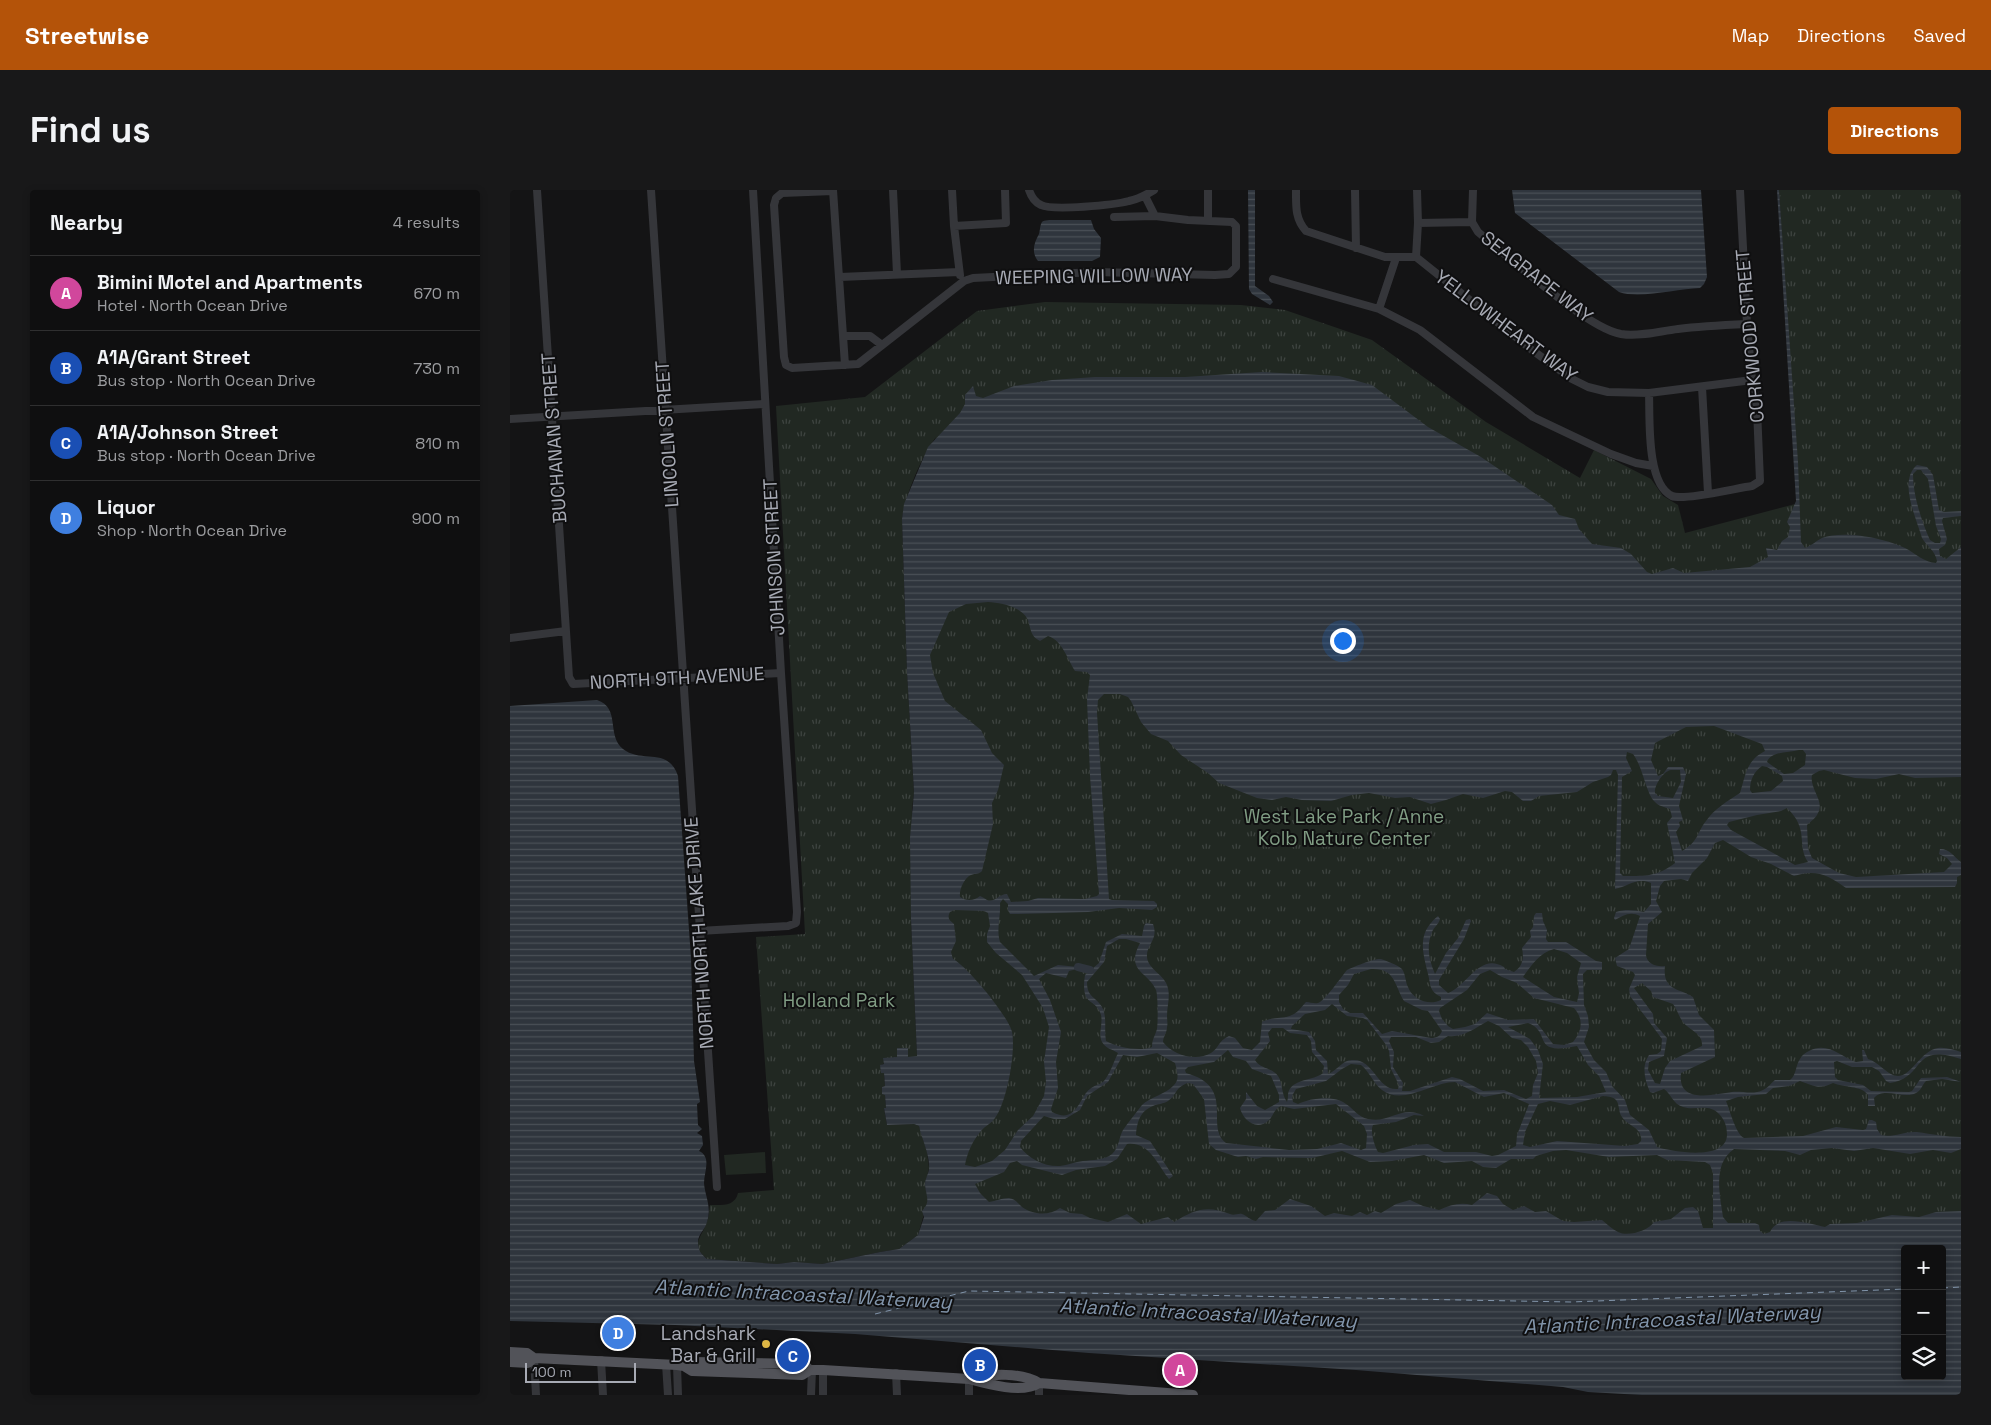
<!DOCTYPE html>
<html lang="en">
<head>
<meta charset="utf-8">
<style>
  :root { --surface:#0f0f10; --page:#181819; --text:#f1f3f6; --muted:#9b9c9f; --line:#2f2f30; --accent:#b45309 }
  body { margin:0; font-family:"Space Grotesk",sans-serif; background:var(--page); color:var(--text) }
  .controls { position:absolute; right:15px; bottom:15px; display:grid; overflow:hidden; border-radius:5px; box-shadow:0 2px 8px #0003 }
  .controls button { width:45px; height:45px; display:grid; place-items:center; padding:0; border:0; border-bottom:1px solid var(--line); background:var(--surface); color:var(--text); font:25px sans-serif }
  .scale { position:absolute; left:15px; bottom:12px; width:111px; box-sizing:border-box; padding-left:5px; border:2px solid #a7aab4; border-top:0; font-size:14px; line-height:18px; white-space:nowrap; color:#a7aab4; -webkit-text-stroke:4px #0f0f10; paint-order:stroke }
  .you { position:absolute; left:832px; top:450px; width:18px; height:18px; margin:-12px; border:4px solid #fff; border-radius:50%; background:#1a73e8; box-shadow:0 0 0 8px #1a73e833 }
  .badge { display:grid; place-items:center; width:32px; height:32px; border-radius:50%; background:var(--accent); color:#fff; font-size:16px; font-weight:700 }
  .pin { position:absolute; translate:-50% -50%; border:2px solid #fff; box-shadow:0 1px 5px #0006 }
  .list { margin:0; padding:0; list-style:none }
  h2 { display:flex; justify-content:space-between; align-items:center; height:65px; margin:0; padding:0 20px; font-size:21px }
  h2 small { font-size:16px; font-weight:400; color:var(--muted) }
  .list li { display:grid; grid-template-columns:32px 1fr auto; gap:15px; align-items:center; box-sizing:border-box; height:75px; padding:0 20px; border-top:1px solid var(--line) }
  .list b { display:block; font-size:19px; white-space:nowrap }
  .list p { margin:0; font-size:16px; white-space:nowrap; color:var(--muted) }
  .list em { font-size:16px; font-style:normal; color:var(--muted) }
  .icon { flex:none; width:28px; height:28px; fill:none; stroke:currentColor; stroke-width:2; stroke-linecap:round; stroke-linejoin:round }
  .map { position:relative; flex:none; width:1451px; height:1205px; overflow:hidden; border-radius:5px }
  header { display:flex; align-items:center; gap:30px; box-sizing:border-box; height:70px; padding:0 25px; background:var(--accent); color:#fff }
  header strong { font-size:24px }
  nav { display:flex; gap:28px; margin-inline-start:auto; font-size:18px }
  .intro { display:flex; align-items:center; justify-content:space-between; box-sizing:border-box; height:120px; padding:0 30px }
  h1 { margin:0; font-size:35px }
  .button { padding:12px 22px; border-radius:5px; background:var(--accent); color:#fff; font-size:18px; font-weight:700 }
  main { display:flex; gap:30px; padding:0 30px }
  aside { flex:1; background:var(--surface); border-radius:5px; box-shadow:0 2px 8px #0003 }
  .map>svg:first-child { display:block }
</style>
</head>
<body>
<header>
<strong>Streetwise</strong>
<nav><a>Map</a><a>Directions</a><a>Saved</a></nav>
</header>
<div class="intro"><h1>Find us</h1><a class="button">Directions</a></div>
<main>
<aside>
<h2>Nearby<small>4 results</small></h2>
<ul class="list">
<li><span class="badge" style="background:#d1479c">A</span><div><b>Bimini Motel and Apartments</b><p>Hotel · North Ocean Drive</p></div><em>670 m</em></li>
<li><span class="badge" style="background:#1a4fb4">B</span><div><b>A1A/Grant Street</b><p>Bus stop · North Ocean Drive</p></div><em>730 m</em></li>
<li><span class="badge" style="background:#1a4fb4">C</span><div><b>A1A/Johnson Street</b><p>Bus stop · North Ocean Drive</p></div><em>810 m</em></li>
<li><span class="badge" style="background:#3f7fe0">D</span><div><b>Liquor</b><p>Shop · North Ocean Drive</p></div><em>900 m</em></li>
</ul>
</aside>
<div class="map">
<svg width="1451" height="1205" viewBox="0 0 1451 1205">
  <defs>
    <pattern id="park-tufts" width="24" height="20" patternUnits="userSpaceOnUse" patternTransform="scale(1.25)"><rect width="24" height="20" fill="#212822"/><path d="M3 7l-1-3M5 7V3M7 7l1-3M15 17l-1-3M17 17v-4M19 17l1-3" fill="none" stroke="#3e4440"/></pattern>
    <pattern id="water-rules" width="6" height="5" patternUnits="userSpaceOnUse" patternTransform="scale(1.25)"><rect width="6" height="5" fill="#2f353d"/><path d="M0 2.5h6" fill="none" stroke="#4a5057"/></pattern>
  </defs>
  <rect width="100%" height="100%" fill="#141415"/>
  <path fill="url(#park-tufts)" d="M1269,0H1451V1059L430,1038L395,324L426,247C412,265 395,306 392,329L397,482L404,603L402,618L401,729L407,867H398L387,858V867L371,875L374,883L375,896L372,897V904H375L376,918L374,919L377,935L404,934L409,936L417,962L419,978L415,995L418,1010L408,1045L389,1059L370,1062L312,1074L284,1072L267,1074L197,1069C180,1054 191,1049 196,1034C199,1028 199,1021 200,1015C211,1015 225,1017 228,1003L264,1000L246,747L295,744L266,216L355,207L467,121L535,112L731,115L775,120L862,150L976,232L1070,288L1084,260L1141,289L1153,306L1168,315L1175,343L1289,313Z"/>
  <path fill="#212822" d="M255,962L256,983L216,985L214,965Z"/>
  <path fill="url(#water-rules)" fill-rule="evenodd" d="M738,0H745V96L759,106L763,112L760,115L742,104L739,99Z
    M1002,0H1191L1197,87L1194,94L1190,98C1167,99 1129,109 1109,102L1005,23Z
    M1267,0H1269L1288,272L1291,352L1295,358C1301,356 1306,351 1312,348C1333,340 1375,348 1395,358C1405,363 1415,373 1426,373L1427,371C1425,360 1417,357 1412,348C1406,327 1388,291 1407,275L1417,277L1423,285L1429,320L1434,322L1451,321V326L1433,328L1432,331L1437,349L1435,355L1429,359L1430,366L1436,369L1451,357V587L1405,588L1389,584L1366,589L1345,588L1314,580L1309,581L1302,585C1299,598 1315,611 1308,623C1306,628 1301,631 1297,635L1298,658L1302,668L1329,683L1346,687L1434,682L1442,674L1437,668L1429,664L1430,659C1440,659 1443,666 1451,672V685L1447,687V693L1445,697L1336,698C1318,685 1306,679 1284,686L1261,674L1241,667L1213,650L1205,653L1197,668L1182,683L1178,691L1171,689L1154,691L1150,696L1146,711L1152,722L1138,734L1136,765C1137,774 1146,777 1155,776C1152,801 1170,798 1183,807L1189,825L1204,840L1205,867L1171,883C1167,915 1205,904 1222,902C1232,901 1244,905 1253,900C1258,898 1261,893 1265,890H1280C1287,884 1285,876 1290,869C1292,865 1295,863 1299,861C1317,851 1330,866 1346,872L1353,871L1352,860H1354L1358,869C1369,872 1378,886 1388,886C1402,886 1410,861 1428,858C1436,857 1444,860 1451,862V869C1400,852 1417,887 1380,893L1376,891L1369,881L1362,877H1342L1327,871L1324,872L1325,887L1328,890L1353,895L1361,901L1399,902L1402,901L1411,888L1437,887L1451,892L1432,889L1416,891C1412,895 1411,901 1406,903C1394,910 1374,896 1364,908L1365,916H1358V905C1351,895 1334,898 1323,893C1308,900 1305,896 1290,891L1279,896L1263,898L1256,904L1228,907L1216,911C1220,921 1226,944 1234,948L1293,946L1326,937L1353,940L1356,939L1359,930H1362L1366,932L1367,939L1371,945C1383,948 1394,941 1407,942C1422,944 1436,947 1451,947V959L1441,963L1423,960L1400,964L1363,958L1344,961L1322,958L1301,960L1290,965L1275,961L1224,959C1202,974 1210,1005 1213,1027L1218,1033H1245L1249,1035L1250,1041L1254,1044L1260,1042C1268,1023 1299,1034 1315,1037L1320,1034L1347,1033L1382,1025L1409,1027L1426,1022L1451,1021V1205H1132L1078,1202L1053,1197L846,1180L579,1163L345,1144L165,1135L0,1131V516L87,510C111,518 96,545 113,559C132,574 158,556 168,586L181,768L184,871L190,912L187,914L188,935L192,939L187,943L192,946L193,955L189,961C202,967 194,982 194,993C195,1007 202,1016 197,1032C195,1040 188,1044 188,1052C188,1060 191,1064 197,1069L267,1074L284,1072L312,1074L370,1062L389,1059L408,1045L414,1027L412,1021C421,1012 416,1006 415,995C415,989 418,985 419,979C420,965 412,950 409,936L404,934L377,935L374,918H376L375,905L372,904V897L375,896L374,883H371L370,875L374,874L373,868L387,867V858H398V867L407,866L401,729L400,648L404,602L397,482L392,329L394,314L418,257L450,223L455,214V205L463,196L466,206L473,208L504,196L542,190L585,187H675L752,182L829,186L862,195L918,237L971,267L1042,315L1049,325L1065,329L1069,339L1082,354L1111,358L1121,364L1137,382L1142,384L1163,378L1174,383L1240,377L1258,367L1256,358L1267,360L1272,351L1278,347L1280,337L1277,332L1286,311ZM1407,280H1411L1418,289L1426,336L1431,349L1430,353H1425L1420,350C1411,330 1403,305 1403,284ZM478,412C491,413 511,416 518,430C521,439 520,446 530,451L538,446C552,450 558,470 565,481L577,482L580,485L577,509L580,586L589,704L587,706L575,709L528,708L518,711L501,712L497,704C489,704 485,713 477,710C475,709 473,707 470,706C464,711 456,711 450,707C449,700 454,688 461,685C466,683 468,685 472,681L483,634L482,613L488,600L494,575L482,563L471,540L435,511L423,483L420,465L439,422L456,414ZM594,504H610L618,507L621,511L631,532L641,544L658,551L671,565L698,583L709,593L747,608L762,610L776,607L792,610L821,611L842,605L859,603L885,608L900,607L921,614L936,610L953,604L973,608L995,601L1002,602L1013,611H1021L1029,606L1067,602L1083,592L1098,587L1101,585L1103,580H1106L1108,585L1105,699C1118,697 1126,687 1141,693V714L1134,722C1124,720 1116,719 1106,722L1104,728L1105,730C1113,725 1121,721 1130,726L1119,759L1105,768L1107,776L1123,782L1125,785L1119,799L1120,806L1152,849L1151,861L1147,864L1139,865C1131,877 1135,890 1140,902L1143,903L1154,899C1161,904 1163,914 1173,917C1185,921 1199,913 1209,924C1215,930 1217,937 1217,945C1216,971 1164,962 1147,957L1139,940L1120,925L1115,910L1102,896L1096,882L1084,870L1074,852L1079,837L1078,826L1074,815L1073,784L1077,780H1092V772L1086,771L1056,752H1038L1036,749L1037,740L1033,731L1032,723H1026L1024,726L1023,737L1020,741L1021,747L1012,758C1014,768 1013,776 1004,782L995,779L994,777C970,762 958,795 938,803L929,795V790L954,749L961,731L960,729L956,730L948,748L936,763L925,784C919,770 916,757 922,742C924,737 929,734 930,729L928,726C906,744 913,762 918,784C921,795 919,801 931,807V810C919,816 903,810 898,797C895,791 896,785 892,779C888,775 876,771 871,769C865,768 843,777 837,780C832,786 814,812 808,813C804,814 800,812 796,812C792,816 789,821 784,824C774,830 763,826 752,832L750,852L742,860L733,858L725,848L719,846C708,851 709,858 701,863C686,872 663,865 653,852C653,846 657,843 657,837C658,834 657,830 657,826C657,815 661,806 657,795C653,784 638,779 637,767C636,754 649,750 643,734L636,733L634,736L632,746L612,744L596,752L589,773L575,785C570,818 586,807 591,825C593,834 588,844 592,852C596,859 602,859 608,863C604,871 600,884 594,891C590,895 584,895 580,899C569,907 567,935 542,922L541,919L548,898L546,872L551,842L540,810L529,789L536,783L556,788L559,781L567,779L568,777L548,775L524,786L490,752C486,739 491,726 490,713L493,709L498,714V720L500,724H508L578,722L609,718L642,720L647,717V714L644,711L602,710L599,709L587,523L588,510ZM1204,536L1252,554L1255,561C1236,571 1236,584 1230,603C1219,610 1204,619 1196,631C1186,644 1189,651 1172,661L1166,642L1170,636L1169,632L1173,630L1169,616L1176,584L1173,577H1158L1153,584L1148,586L1141,570L1145,553L1176,537ZM1289,560H1293L1296,564L1295,575L1283,583L1274,584L1257,572C1261,561 1278,563 1289,560ZM1117,562L1123,564C1133,577 1136,604 1145,612C1148,616 1155,617 1160,619L1162,627L1157,633L1165,673C1147,687 1134,686 1113,686L1110,683L1112,587L1122,581L1116,568ZM1252,576L1257,577L1272,586L1273,591L1261,601L1242,603L1240,600C1240,589 1244,582 1252,576ZM1170,580L1171,592L1163,608L1148,606L1145,603C1144,596 1153,581 1161,580C1164,580 1167,580 1170,580ZM1277,618C1300,640 1286,654 1298,672L1285,675L1221,640L1217,635L1219,632L1247,625L1271,621ZM444,720L474,721L478,723L480,736L477,744V752L486,763L512,785L533,818L539,837L534,872L536,892L534,906L523,926L508,940L495,960L482,971L465,977L455,975C457,963 463,950 471,941C475,936 482,933 485,928C497,912 506,861 502,842C499,827 457,776 443,769L441,762L446,751L444,734C439,730 437,728 440,722ZM609,749H616L630,753C615,782 638,781 646,800C648,805 648,833 647,839C645,846 642,849 642,857C631,862 606,857 596,851C594,840 597,829 593,819C587,806 577,809 577,792L594,772L597,756ZM1044,759L1057,763L1071,773L1067,787L1069,803L1067,812L1044,807L1013,787C1021,776 1029,763 1044,759ZM861,779C885,778 884,794 894,811L912,820L918,821L932,841C930,846 927,848 921,848L882,841L872,844L853,823H840L833,819L829,812V805L838,795L844,784ZM980,780L992,787L1007,793L1024,808L1064,818C1074,829 1072,841 1063,852L1054,855L1043,854L1024,829L998,830L977,823L965,834L955,837L943,839L938,836L932,829L929,821L930,818L957,800L970,784ZM1132,793L1141,801L1143,807L1163,814C1167,819 1169,827 1173,832C1180,841 1193,843 1192,856L1160,871L1155,878L1150,894L1145,893L1138,880L1139,872L1154,866L1157,848L1144,833L1143,824L1124,798ZM822,814L837,826L853,828L857,830L877,856L879,861L881,879L889,895L888,899C867,901 864,868 842,870C832,870 827,881 818,884L817,871L806,860L805,851L799,842L781,839L782,836L795,824L815,820ZM978,831L989,836L1002,848L1011,850L1018,857L1026,871L1028,883L1023,895L1022,906L1016,909L994,900L973,901L950,889L942,887L900,901H892L893,893L883,877L884,862L879,851L881,847H906L921,853L929,852L938,846C953,848 965,838 978,831ZM1018,833C1043,842 1019,866 1067,856L1078,875L1089,886L1096,902L1067,907L1029,908L1033,874L1028,860L1020,849L998,837ZM762,838H773L780,843L797,845L801,851L802,862L814,876L813,883C804,891 781,888 778,904C778,906 778,909 777,912C771,904 773,893 768,886C761,877 750,879 745,870L760,851L758,843ZM718,860L723,867L736,871L742,879L761,886L769,905V912L755,920L747,916L736,902V909L730,918C733,930 746,941 758,931C764,926 763,920 771,916L784,919L826,914L854,936L857,944L856,958L851,960L831,953L807,959L779,960L716,953C694,936 727,897 676,883L675,880L678,877L704,872ZM647,863L665,873C667,881 670,889 664,895C655,905 640,907 632,915C626,923 619,931 613,940C609,947 609,958 602,964C595,970 582,970 573,971C565,972 558,975 550,976C535,977 519,969 510,957L511,951L534,926L544,929H555L570,920L577,906L598,892L613,865L627,867ZM841,874L851,875C860,882 863,893 872,900C893,916 922,892 945,892L974,907L994,903L1019,914L1007,945L1006,956L988,965L982,966L966,962H934L918,954L904,955L873,963L868,962C864,955 860,941 863,935L886,932L904,925L914,926C892,914 880,934 858,929C848,927 844,919 836,914C824,905 801,908 788,914L783,912L782,906L786,899L816,891L832,879ZM678,893L683,894L694,909L699,954L706,960L728,967L736,966L746,969L753,967L802,968L832,961L860,972L882,971L914,965L934,973L962,971L973,977L986,978L1001,969H1023L1026,966L1043,961L1056,960L1099,967L1147,965L1157,970L1195,972L1200,975L1203,983V1038H1193L1188,1021L1183,1017L1175,1018L1161,1029L1144,1032C1138,1041 1118,1047 1108,1042C1102,1039 1097,1034 1092,1030L1064,1032L1053,1031L1036,1021L1025,1022L1014,1016L1003,1020L993,1014L987,1006L977,1003L962,1015C950,1012 940,1015 929,1020L913,1016L900,1010L886,1014L871,1023L865,1021L857,1025L850,1022L842,1026L824,1023L815,1026L801,1016L780,1009L765,1020L755,1021L746,1031C740,1030 737,1026 732,1024C728,1023 724,1026 720,1024C697,1015 685,1019 664,1032L658,1027L631,1034L617,1024L598,1032L580,1028L572,1024L560,1023L550,1018C539,1026 523,1025 512,1017C508,1013 505,1009 499,1008C492,1008 486,1011 479,1012L470,1003L465,994L494,982L500,973L507,971L512,975L552,985L566,980L595,976L607,969L617,954C639,951 647,974 659,989L663,986L640,951L626,945C627,932 630,921 643,916C647,914 654,914 658,911C667,905 665,897 678,893ZM1093,906C1097,907 1101,906 1105,909C1110,913 1108,922 1112,927C1119,937 1133,938 1131,951L1128,954L1115,956L1047,951L1020,957L1013,955L1015,942L1028,914L1040,911L1060,915ZM1395,1059H1432V1186H1395Z
    M544,30H581L584,39L591,48L590,67L582,71H528C521,62 524,53 529,44C530,41 530,35 532,32C534,30 541,30 544,30Z"/>
  <g fill="none" stroke-linecap="round" stroke-linejoin="round">
    <path stroke="#2f353d" stroke-width="8" d="M568,777L580,780"/>
    <path stroke="#8295ab" stroke-width="1" stroke-dasharray="6 5" stroke-linecap="butt" d="M1432,1098L1451,1097
      M365,1124L459,1101L1061,1112L1395,1099"/>
    <path stroke="#35363a" stroke-width="8" d="M27,0L59,487L63,494L271,483
      M141,0L207,997
      M323,0L335,175
      M383,0L387,84
      M442,0L444,36L450,85
      M519,0C521,6 524,12 531,15C543,21 604,15 619,11C628,9 636,5 644,0
      M786,0C786,16 785,29 796,41L875,67H906L1022,160L1062,189L1078,197L1098,202L1139,203L1242,190
      M845,0L846,58
      M323,1L272,3L266,8L264,15L274,167L276,175L282,178L348,174L454,91L463,88L585,82L705,85L719,84L726,77V36L722,32L678,30L645,26L604,27
      M635,6L645,26
      M698,30V0
      M962,32L963,0
      M908,33L962,32L968,42L980,52C1009,75 1078,138 1111,144C1130,147 1150,141 1168,139C1191,136 1214,135 1237,134
      M444,36L496,33L495,0
      M906,67L908,33L907,0
      M330,87L449,82
      M763,89L869,119L910,140L1023,227L1101,264L1126,273L1143,276
      M869,119L886,68
      M334,146H360L372,155
      M1192,197L1198,303
      M1139,203C1140,228 1136,294 1162,306C1173,311 1227,298 1242,296L1250,291L1247,219L1242,190L1237,134L1230,0
      M0,229L255,214
      M0,448L56,441
      M189,741L278,736L286,733L287,722L271,483L243,0
      M24,1168L26,1205
      M91,1170L93,1205
      M156,1174L158,1205
      M167,1175L168,1205
      M313,1180V1205
      M386,1183L387,1205
      M459,1189V1205
      M529,1193V1205
      M301,1205L302,1180"/>
    <path stroke="#525359" stroke-width="10" d="M0,1162L17,1163L24,1168L167,1175L174,1176L182,1181L292,1185L300,1180H313L459,1189C477,1194 512,1204 529,1193
      M0,1172L18,1173L24,1168
      M174,1176L182,1172L293,1174L300,1180
      M461,1188C481,1184 511,1182 529,1193L683,1205"/>
  </g>
  <circle fill="#ddb544" stroke="#0f0f10" stroke-width="2" cx="256" cy="1154" r="5"/>
  <g text-anchor="middle" dominant-baseline="central" stroke-width="4" stroke-linejoin="round" paint-order="stroke">
    <g font-size="19" fill="#a7aab4" stroke="#0f0f10">
      <text transform="translate(584 86) rotate(-1)">WEEPING WILLOW WAY</text>
      <text transform="translate(1027 87) rotate(38)">SEAGRAPE WAY</text>
      <text transform="translate(996 136) rotate(37)">YELLOWHEART WAY</text>
      <text transform="translate(1240 146) rotate(-95)">CORKWOOD STREET</text>
      <text transform="translate(157 244) rotate(-94)">LINCOLN STREET</text>
      <text transform="translate(44 248) rotate(-94)">BUCHANAN STREET</text>
      <text transform="translate(264 367) rotate(-93)">JOHNSON STREET</text>
      <text transform="translate(167 488) rotate(-3)">NORTH 9TH AVENUE</text>
      <text transform="translate(189 743) rotate(-94)">NORTH NORTH LAKE DRIVE</text>
    </g>
    <g font-size="19" fill="#809d84" stroke="#0f0f10">
      <text x="834" y="626">West Lake Park / Anne<tspan x="834" dy="22">Kolb Nature Center</tspan></text>
      <text x="329" y="810">Holland Park</text>
    </g>
    <g font-size="19" fill="#a7aab4" stroke="#0f0f10" text-anchor="end">
      <text x="246" y="1143">Landshark<tspan x="246" dy="22">Bar &amp; Grill</tspan></text>
    </g>
    <g font-size="20" font-style="italic" fill="#8295ab" stroke="#0f0f10">
      <text transform="translate(293 1104) rotate(3)">Atlantic Intracoastal Waterway</text>
      <text transform="translate(698 1123) rotate(3)">Atlantic Intracoastal Waterway</text>
      <text transform="translate(1162 1129) rotate(-3)">Atlantic Intracoastal Waterway</text>
    </g>
  </g>
</svg>
<div class="controls">
<button>+</button>
<button>−</button>
<button><svg class="icon" aria-label="layers" viewBox="0 0 24 24"><path d="M12 4l9 5-9 5-9-5zM3 14l9 5 9-5"/></svg></button>
</div>
<div class="scale">100 m</div>
<div class="you"></div>
<div class="pin badge" style="left:670px;top:1180px;background:#d1479c">A</div>
<div class="pin badge" style="left:470px;top:1175px;background:#1a4fb4">B</div>
<div class="pin badge" style="left:283px;top:1166px;background:#1a4fb4">C</div>
<div class="pin badge" style="left:108px;top:1143px;background:#3f7fe0">D</div>
</div>
</main>
</body>
</html>
